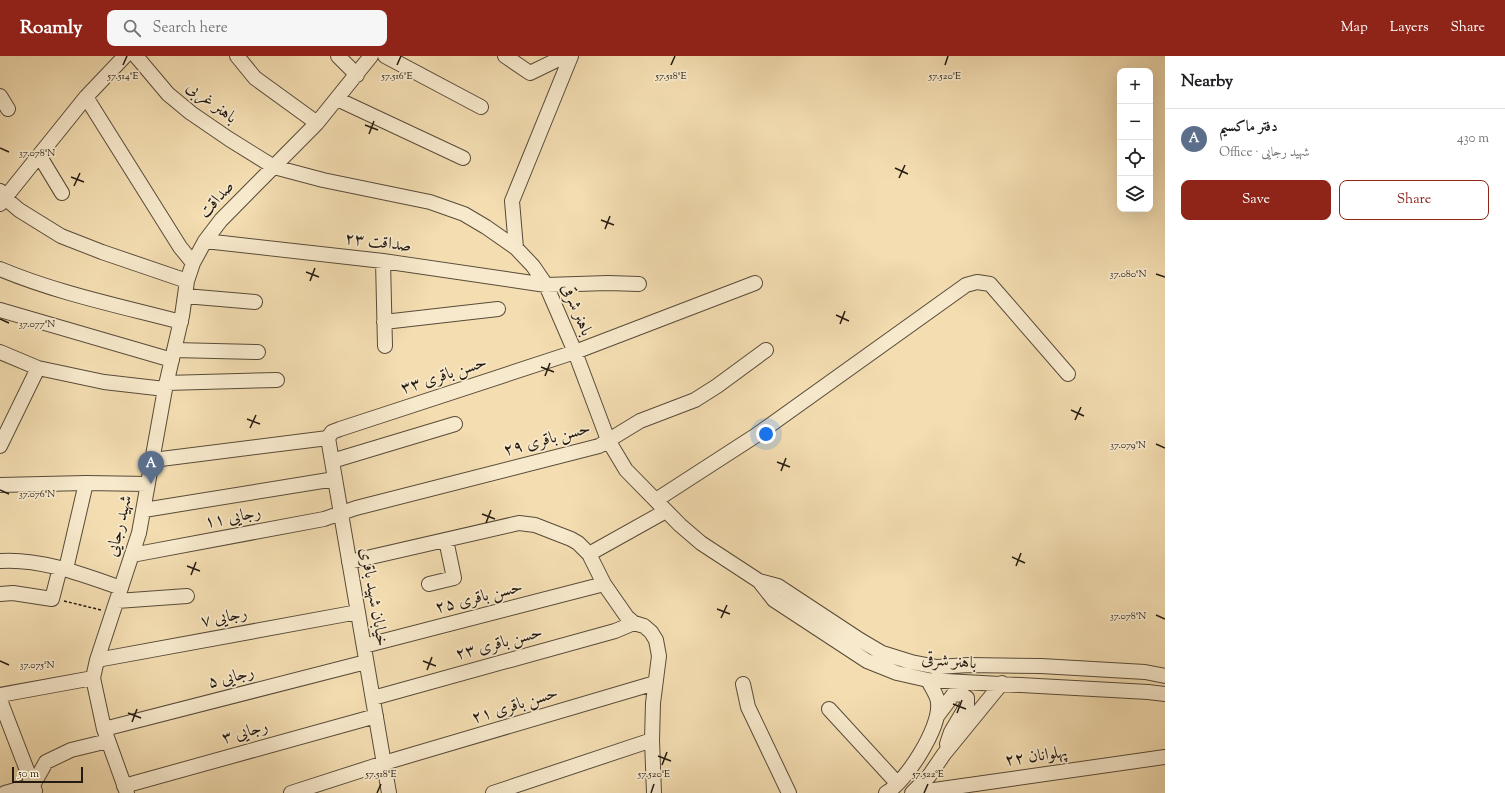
<!DOCTYPE html>
<html lang="en">
<head>
<meta charset="utf-8">
<style>
  :root { --surface:#fff; --page:#f6f6f6; --text:#202124; --muted:#757577; --line:#e0e0e0; --accent:#8f2418 }
  body { margin:0; font-family:"Sorts Mill Goudy",Amiri,serif; background:var(--page); color:var(--text) }
  .controls { position:absolute; right:12px; top:12px; display:grid; overflow:hidden; border-radius:8px; box-shadow:0 4px 16px #0002 }
  .controls button { width:36px; height:36px; display:grid; place-items:center; padding:0; border:0; border-bottom:1px solid var(--line); background:var(--surface); color:var(--text); font:20px sans-serif }
  .scale { position:absolute; left:12px; bottom:10px; width:71px; box-sizing:border-box; padding-left:4px; border:2px solid #241a11; border-top:0; font-size:11px; line-height:14px; white-space:nowrap; color:#241a11; -webkit-text-stroke:3px #f7e9cc; paint-order:stroke }
  .you { position:absolute; left:766px; top:378px; width:14px; height:14px; margin:-10px; border:3px solid #fff; border-radius:50%; background:#1a73e8; box-shadow:0 0 0 6px #1a73e833 }
  .badge { display:grid; place-items:center; width:26px; height:26px; border-radius:50%; background:var(--accent); color:#fff; font-size:13px; font-weight:700 }
  .pin { position:absolute; translate:-50% -33px; filter:drop-shadow(0 1px 2px #0008) }
  .pin::after { content:''; position:absolute; top:21px; width:14px; height:12px; background:inherit; clip-path:polygon(0 0,100% 0,50% 100%) }
  .list { margin:0; padding:0; list-style:none }
  h2 { display:flex; justify-content:space-between; align-items:center; height:52px; margin:0; padding:0 16px; font-size:17px }
  h2 small { font-size:13px; font-weight:400; color:var(--muted) }
  .list li { display:grid; grid-template-columns:26px 1fr auto; gap:12px; align-items:center; box-sizing:border-box; height:60px; padding:0 16px; border-top:1px solid var(--line) }
  .list b { display:block; font-size:15px; white-space:nowrap }
  .list p { margin:0; font-size:13px; white-space:nowrap; color:var(--muted) }
  .list em { font-size:13px; font-style:normal; color:var(--muted) }
  .actions { display:flex; gap:8px; padding:12px 16px }
  .actions a { flex:1; padding:9px 0; border:1px solid var(--accent); border-radius:8px; text-align:center; font-size:14px; color:var(--accent) }
  .actions .main { background:var(--accent); color:#fff }
  .icon { flex:none; width:22px; height:22px; fill:none; stroke:currentColor; stroke-width:2; stroke-linecap:round; stroke-linejoin:round }
  .map { position:relative; flex:none; width:1165px; height:737px; overflow:hidden }
  header { display:flex; align-items:center; gap:24px; box-sizing:border-box; height:56px; padding:0 20px; background:var(--accent); color:#fff }
  header strong { font-size:19px }
  nav { display:flex; gap:22px; margin-inline-start:auto; font-size:14px }
  .search { width:280px; height:36px; background:var(--page); display:flex; align-items:center; gap:10px; box-sizing:border-box; padding:0 14px; border-radius:8px; color:var(--muted); font-size:15px }
  main { display:flex }
  aside { flex:1; background:var(--surface) }
  .map>svg:first-child { display:block }
</style>
</head>
<body>
<header>
<strong>Roamly</strong>
<div class="search"><svg class="icon" aria-label="search" viewBox="0 0 24 24"><circle cx="10" cy="10" r="6"/><path d="M15 15l6 6"/></svg>Search here</div>
<nav><a>Map</a><a>Layers</a><a>Share</a></nav>
</header>
<main>
<div class="map">
<svg width="1165" height="737" viewBox="0 0 1165 737">
  <rect width="100%" height="100%" fill="#f3ddb1"/>
  <filter id="stains"><feTurbulence type="fractalNoise" baseFrequency=".005" numOctaves="4"/><feColorMatrix values="0 0 0 0 .2 0 0 0 0 .09 0 0 0 0 .02 0 0 0 .5 -.17"/></filter>
  <radialGradient id="worn" r=".72"><stop offset=".6" stop-color="#630" stop-opacity="0"/><stop offset="1" stop-color="#630" stop-opacity=".3"/></radialGradient>
  <g fill="none" stroke-linecap="round" stroke-linejoin="round">
    <defs>
      <path id="minor" d="M136,0L168,38L191,57L229,83L274,111L323,124L430,146L464,158L486,171L516,192L533,210L546,229L575,296L608,384L626,414L680,469L701,487L759,525L778,530L860,584L882,597L911,606L937,611L969,609L1041,610L1145,616L1165,620
        M237,0L255,22L317,67
        M338,0L357,19
        M385,0L481,51
        M505,0L530,17L565,0
        M0,40L8,53
        M86,41L180,191L193,207
        M337,43L463,102
        M39,99L62,137
        M0,135L5,142L19,154L61,180L102,196L187,225
        M0,148L86,41L125,0
        M205,185L383,205L546,229L608,227L639,228
        M516,192L512,145L571,0
        M383,205L385,290
        M0,213C57,237 120,250 181,266
        M185,240L255,246
        M0,254L172,304
        M384,266L498,253
        M174,294L258,296
        M0,296L38,312L104,326L165,333
        M166,327L277,324
        M328,382L332,376L340,373L575,296L755,227
        M328,382L389,737
        M0,390L38,312
        M153,404L328,382
        M332,405L455,368
        M0,429L86,427L148,428
        M656,444L755,380L966,229L977,226L990,228L1068,318
        M144,454L335,423
        M589,498L666,455
        M132,499L324,463L356,452L599,390L640,365L695,344L717,330L766,294
        M0,505C40,502 84,519 121,532
        M349,506L519,467L535,469L571,483L578,487L589,498L604,528L627,561L634,567L644,570L651,576L656,584L659,600L653,647L652,684L654,737
        M66,513L86,427
        M759,525L774,544L867,605L897,617L928,624L1148,636L1165,638
        M429,528L454,522L446,484
        M0,538L13,537L52,543L60,512
        M117,545L187,540
        M364,590L604,528
        M97,604L358,556
        M743,628L748,651L789,737
        M0,639L93,622
        M373,642L615,575L634,567
        M0,644L35,735
        M829,653L897,727
        M938,659L953,639L961,638L967,642V649L951,676L947,688
        M104,673L366,606
        M124,730L376,660
        M5,737L33,729L46,706L71,694L108,685
        M127,737L104,673L93,622L97,604L139,477L165,333L182,260L187,225L193,207L205,185L221,164L317,67L371,0
        M291,737L384,707L655,627
        M493,737L652,684
        M886,737C906,726 941,671 938,647C938,640 931,631 928,624
        M912,737L929,720L944,698L1002,627
        M913,737L1165,701"/>
    </defs>
    <use href="#minor" stroke="#584b39" stroke-width="16"/>
    <path stroke="#241a11" stroke-width="1.5" stroke-dasharray="3 2" stroke-linecap="butt" d="M64,545L101,554"/>
    <use href="#minor" stroke="#f7e9cc" stroke-width="14"/>
  </g>
  <path fill="none" stroke="#241a11" stroke-width="1.5" d="M123,9L127,0M397,9L401,0M671,9L675,0M945,9L948,0M365,69L378,74M369,78L374,65M0,92L9,96M895,112L908,118M71,121L84,126M899,122L905,109M74,130L80,117M601,164L614,169M605,173L610,160M306,216L319,221M1156,218L1165,221M310,225L315,212M836,259L849,265M0,263L9,267M840,268L845,255M541,311L554,316M545,320L550,307M1071,354L1084,360M247,363L260,368M1075,364L1081,351M250,372L256,359M1156,388L1165,392M777,406L790,411M781,415L786,402M0,434L9,438M482,458L495,463M486,467L491,454M1012,501L1025,507M187,510L200,515M1016,510L1021,497M191,519L196,506M717,553L730,558M1156,559L1165,563M721,562L727,549M0,605L9,609M423,605L436,610M427,614L432,601M953,648L966,653M128,657L141,662M957,657L962,644M132,666L137,653M658,700L671,705M662,709L667,696M377,737L381,728M651,737L654,728M924,737L928,728"/>
  <g text-anchor="middle" dominant-baseline="central" stroke-width="3.5" stroke-linejoin="round" paint-order="stroke">
    <g font-size="17" fill="#241a11" stroke="#f7e9cc">
      <text transform="translate(211 47) rotate(37)">باهنر غربی</text>
      <text transform="translate(217 144) rotate(-48)">صداقت</text>
      <text transform="translate(378 187) rotate(7)">صداقت ۲۳</text>
      <text transform="translate(576 254) rotate(67)">باهنر شرقی</text>
      <text transform="translate(444 320) rotate(-18)">حسن باقری ۳۳</text>
      <text transform="translate(547 384) rotate(-15)">حسن باقری ۲۹</text>
      <text transform="translate(233 462) rotate(-11)">رجایی ۱۱</text>
      <text transform="translate(120 470) rotate(-76)">شهید رجایی</text>
      <text transform="translate(373 541) rotate(80)">خیابان شهید باقری</text>
      <text transform="translate(479 542) rotate(-14)">حسن باقری ۲۵</text>
      <text transform="translate(224 562) rotate(-11)">رجایی ۷</text>
      <text transform="translate(499 588) rotate(-15)">حسن باقری ۲۳</text>
      <text transform="translate(949 606) rotate(5)">باهنر شرقی</text>
      <text transform="translate(231 622) rotate(-14)">رجایی ۵</text>
      <text transform="translate(515 650) rotate(-17)">حسن باقری ۲۱</text>
      <text transform="translate(245 677) rotate(-16)">رجایی ۳</text>
      <text transform="translate(1036 701) rotate(-8)">پهلوانان ۲۲</text>
    </g>
  </g>
  <g font-size="10" text-anchor="middle" fill="#241a11" stroke="#f7e9cc" stroke-width="3.5" stroke-linejoin="round" paint-order="stroke">
    <text x="123" y="23">57.514°E</text>
    <text x="397" y="23">57.516°E</text>
    <text x="671" y="23">57.518°E</text>
    <text x="945" y="23">57.520°E</text>
    <text x="37" y="100">37.078°N</text>
    <text x="1128" y="221">37.080°N</text>
    <text x="37" y="271">37.077°N</text>
    <text x="1128" y="392">37.079°N</text>
    <text x="37" y="441">37.076°N</text>
    <text x="1128" y="563">37.078°N</text>
    <text x="37" y="612">37.075°N</text>
    <text x="381" y="721">57.518°E</text>
    <text x="654" y="721">57.520°E</text>
    <text x="928" y="721">57.522°E</text>
  </g>
  <rect width="100%" height="100%" filter="url(#stains)"/>
  <rect width="100%" height="100%" fill="url(#worn)"/>
</svg>
<div class="controls">
<button>+</button>
<button>−</button>
<button><svg class="icon" aria-label="locate" viewBox="0 0 24 24"><circle cx="12" cy="12" r="6"/><path d="M12 2v4M12 18v4M2 12h4M18 12h4"/></svg></button>
<button><svg class="icon" aria-label="layers" viewBox="0 0 24 24"><path d="M12 4l9 5-9 5-9-5zM3 14l9 5 9-5"/></svg></button>
</div>
<div class="scale">50 m</div>
<div class="you"></div>
<div class="pin badge" style="left:151px;top:428px;background:#5c6f8a">A</div>
</div>
<aside>
<h2>Nearby<small></small></h2>
<ul class="list">
<li><span class="badge" style="background:#5c6f8a">A</span><div><b>دفتر ماکسیم</b><p>Office · شهید رجایی</p></div><em>430 m</em></li>
</ul>
<div class="actions"><a class="main">Save</a><a>Share</a></div>
</aside>
</main>
</body>
</html>
